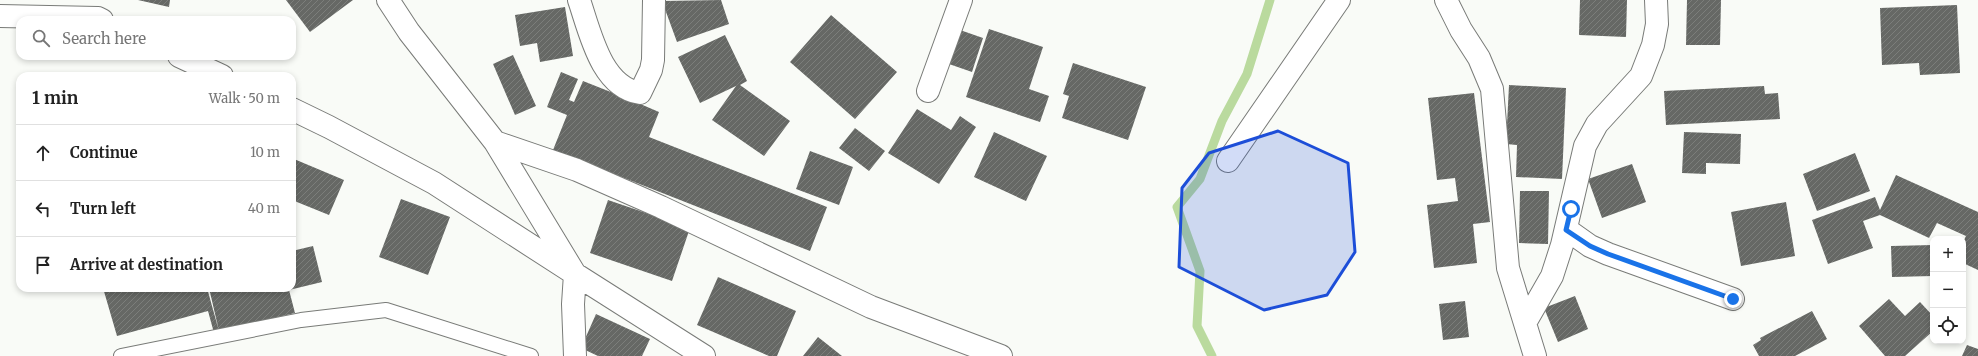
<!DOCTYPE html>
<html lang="en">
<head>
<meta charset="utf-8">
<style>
  :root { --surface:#fff; --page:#f2f2f2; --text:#222; --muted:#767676; --line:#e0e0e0 }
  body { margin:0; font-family:Merriweather,serif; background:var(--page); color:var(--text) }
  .controls { position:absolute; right:12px; bottom:12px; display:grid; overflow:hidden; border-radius:8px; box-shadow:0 2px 6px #0003 }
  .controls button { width:36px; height:36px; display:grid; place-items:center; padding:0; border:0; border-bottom:1px solid var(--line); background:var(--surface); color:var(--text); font:20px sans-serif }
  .stop { position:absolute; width:12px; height:12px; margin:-9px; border:3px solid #1a73e8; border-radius:50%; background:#fff }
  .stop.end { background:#1a73e8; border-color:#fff; box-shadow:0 1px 4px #0008 }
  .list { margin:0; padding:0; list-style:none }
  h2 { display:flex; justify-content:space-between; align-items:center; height:52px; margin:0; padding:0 16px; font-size:17px }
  h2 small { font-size:13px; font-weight:400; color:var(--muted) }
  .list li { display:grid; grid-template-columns:26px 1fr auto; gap:12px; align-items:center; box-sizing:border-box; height:56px; padding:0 16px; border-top:1px solid var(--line) }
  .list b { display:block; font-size:15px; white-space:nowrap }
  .list em { font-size:13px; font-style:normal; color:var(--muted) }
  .icon { flex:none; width:22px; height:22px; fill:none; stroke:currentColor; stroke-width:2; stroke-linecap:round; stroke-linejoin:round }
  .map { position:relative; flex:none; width:1978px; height:356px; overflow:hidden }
  .search { position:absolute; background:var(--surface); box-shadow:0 2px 6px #0003; left:16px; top:16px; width:280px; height:44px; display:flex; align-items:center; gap:10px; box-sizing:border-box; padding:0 14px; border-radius:12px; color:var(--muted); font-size:15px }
  .panel { position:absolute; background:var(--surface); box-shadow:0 2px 6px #0003; left:16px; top:72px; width:280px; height:220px; border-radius:12px }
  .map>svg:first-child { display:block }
</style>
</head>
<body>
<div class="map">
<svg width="1978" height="356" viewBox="0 0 1978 356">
  <defs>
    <pattern id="building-hatch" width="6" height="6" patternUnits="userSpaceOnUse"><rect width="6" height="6" fill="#666865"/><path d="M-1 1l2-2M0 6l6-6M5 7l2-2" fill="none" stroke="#7c7e7b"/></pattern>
  </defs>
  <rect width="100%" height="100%" fill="#f9fbf7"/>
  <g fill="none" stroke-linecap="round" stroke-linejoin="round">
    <path stroke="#bada9e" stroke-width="9" d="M1212,356L1197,326L1200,271L1177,207L1200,179L1222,121L1247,74L1270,0"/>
  </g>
  <path fill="url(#building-hatch)" d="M138,0H170L169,7Z
    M286,0H353L310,32Z
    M721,0L729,24L677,42L662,1Z
    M1580,0H1627L1626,37L1579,35Z
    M1687,0H1721L1720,45H1686Z
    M1957,5L1960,73L1920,75L1919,63L1882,65L1880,8Z
    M565,7L573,56L540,62L537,43L520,46L515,15Z
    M831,15L897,72L855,119L790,62Z
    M989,29L1043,47L1029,89L1049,96L1040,122L966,97Z
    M960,30L983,38L972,72L949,64Z
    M725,35L747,81L740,85L790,121L764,156L712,120L736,86L700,103L678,57Z
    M513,55L536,106L515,115L493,64Z
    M1073,63L1146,87L1128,140L1062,118L1069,96L1063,94Z
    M561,72L578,79L569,100L574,102L583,81L631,100L659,112L649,137L827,207L810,251L553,150L567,115L547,107Z
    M1509,85L1566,88L1562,179L1516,177L1517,145L1506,144Z
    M1764,86L1765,94L1778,93L1780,119L1666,125L1664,91Z
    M1474,93L1490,222L1473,224L1477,263L1434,268L1427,205L1458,201L1455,178L1437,180L1428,98Z
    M917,109L951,130L960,116L976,127L939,184L888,153Z
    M855,128L885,151L869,171L839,148Z
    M994,132L1047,156L1026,201L974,177Z
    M1684,132L1741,134L1740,164L1706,163V174L1682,173Z
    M810,151L853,167L839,205L796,189Z
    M1855,153L1870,191L1817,211L1803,174Z
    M294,159L344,180L329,215L292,200V163Z
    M1632,164L1646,202L1602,218L1588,179Z
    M1896,175L1978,212V270L1963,263V242L1966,236L1937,223L1929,238L1880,215L1863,221L1873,248L1828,264L1812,220L1875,197L1880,210Z
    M1520,191H1549L1548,244L1519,243Z
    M401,199L450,217L428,275L379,257Z
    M608,200L690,228L672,281L590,253Z
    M1786,202L1795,256L1741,266L1731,212Z
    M1933,245V276L1892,277L1891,246Z
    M313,246L322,282L289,290L295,313L219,331L209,288H292V251Z
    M718,277L796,311L777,356H769L697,325Z
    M103,288H207L219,331L214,333L208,311L117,336Z
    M1575,296L1588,329L1558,342L1544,308Z
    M1889,299L1905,316L1920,302L1933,316V331L1905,356H1885L1859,326Z
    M1465,301L1469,337L1443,340L1439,304Z
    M1812,311L1827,339L1795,356H1759L1753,345L1761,340L1760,338Z
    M596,314L650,339L642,356H598L581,348Z
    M818,337L842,356H803Z
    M1967,345L1978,349V356H1962Z"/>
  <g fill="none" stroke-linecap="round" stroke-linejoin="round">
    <defs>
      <path id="lane" d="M121,356L301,320L386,310L531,356"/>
      <path id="street" d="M388,0L409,32L495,142L575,274L704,356
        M579,0C590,32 601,87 640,93L651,70L653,60L654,0
        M1446,0L1461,30L1479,58L1492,89L1508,268L1535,356
        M0,16L98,18L102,20
        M179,56L222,76
        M928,91L961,0
        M292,109L329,127L434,183L575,274L573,304L575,356
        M495,142L577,170L661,207L871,307L1001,356
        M1228,161L1339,0
        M1566,229L1590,246L1608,254L1733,299
        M1525,323L1552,276L1562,245L1585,146L1597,124L1641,76L1653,45L1657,24L1656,0"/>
    </defs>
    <use href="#lane" stroke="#797b78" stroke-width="16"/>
    <use href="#street" stroke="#797b78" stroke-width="24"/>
    <use href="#lane" stroke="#fff" stroke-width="14"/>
    <use href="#street" stroke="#fff" stroke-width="22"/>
  </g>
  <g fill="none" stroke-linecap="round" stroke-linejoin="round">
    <path stroke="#1a73e8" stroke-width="5" d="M1571,209L1566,230L1590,246L1608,254L1733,299"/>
  </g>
  <path fill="#1d4ed8" fill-opacity="0.2" stroke="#1d4ed8" stroke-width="3" stroke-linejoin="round" d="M1278,131L1348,163L1355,252L1327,295L1264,310L1179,267L1182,188L1209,153Z"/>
</svg>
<div class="controls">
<button>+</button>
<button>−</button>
<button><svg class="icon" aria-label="locate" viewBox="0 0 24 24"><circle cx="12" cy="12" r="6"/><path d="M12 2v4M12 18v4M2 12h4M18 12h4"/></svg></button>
</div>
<div class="stop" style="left:1571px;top:209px"></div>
<div class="stop end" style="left:1733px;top:299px"></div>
<div class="search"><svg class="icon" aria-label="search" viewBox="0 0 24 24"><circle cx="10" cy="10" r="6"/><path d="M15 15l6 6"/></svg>Search here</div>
<section class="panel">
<h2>1 min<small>Walk · 50 m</small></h2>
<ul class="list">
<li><svg class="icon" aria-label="ahead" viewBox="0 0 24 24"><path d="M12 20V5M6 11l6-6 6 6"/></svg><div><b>Continue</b></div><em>10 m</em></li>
<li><svg class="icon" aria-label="left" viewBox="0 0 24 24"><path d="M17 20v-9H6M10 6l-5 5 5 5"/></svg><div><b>Turn left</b></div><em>40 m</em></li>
<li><svg class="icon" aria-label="arrive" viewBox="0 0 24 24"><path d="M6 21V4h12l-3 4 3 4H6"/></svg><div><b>Arrive at destination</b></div></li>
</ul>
</section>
</div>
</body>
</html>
